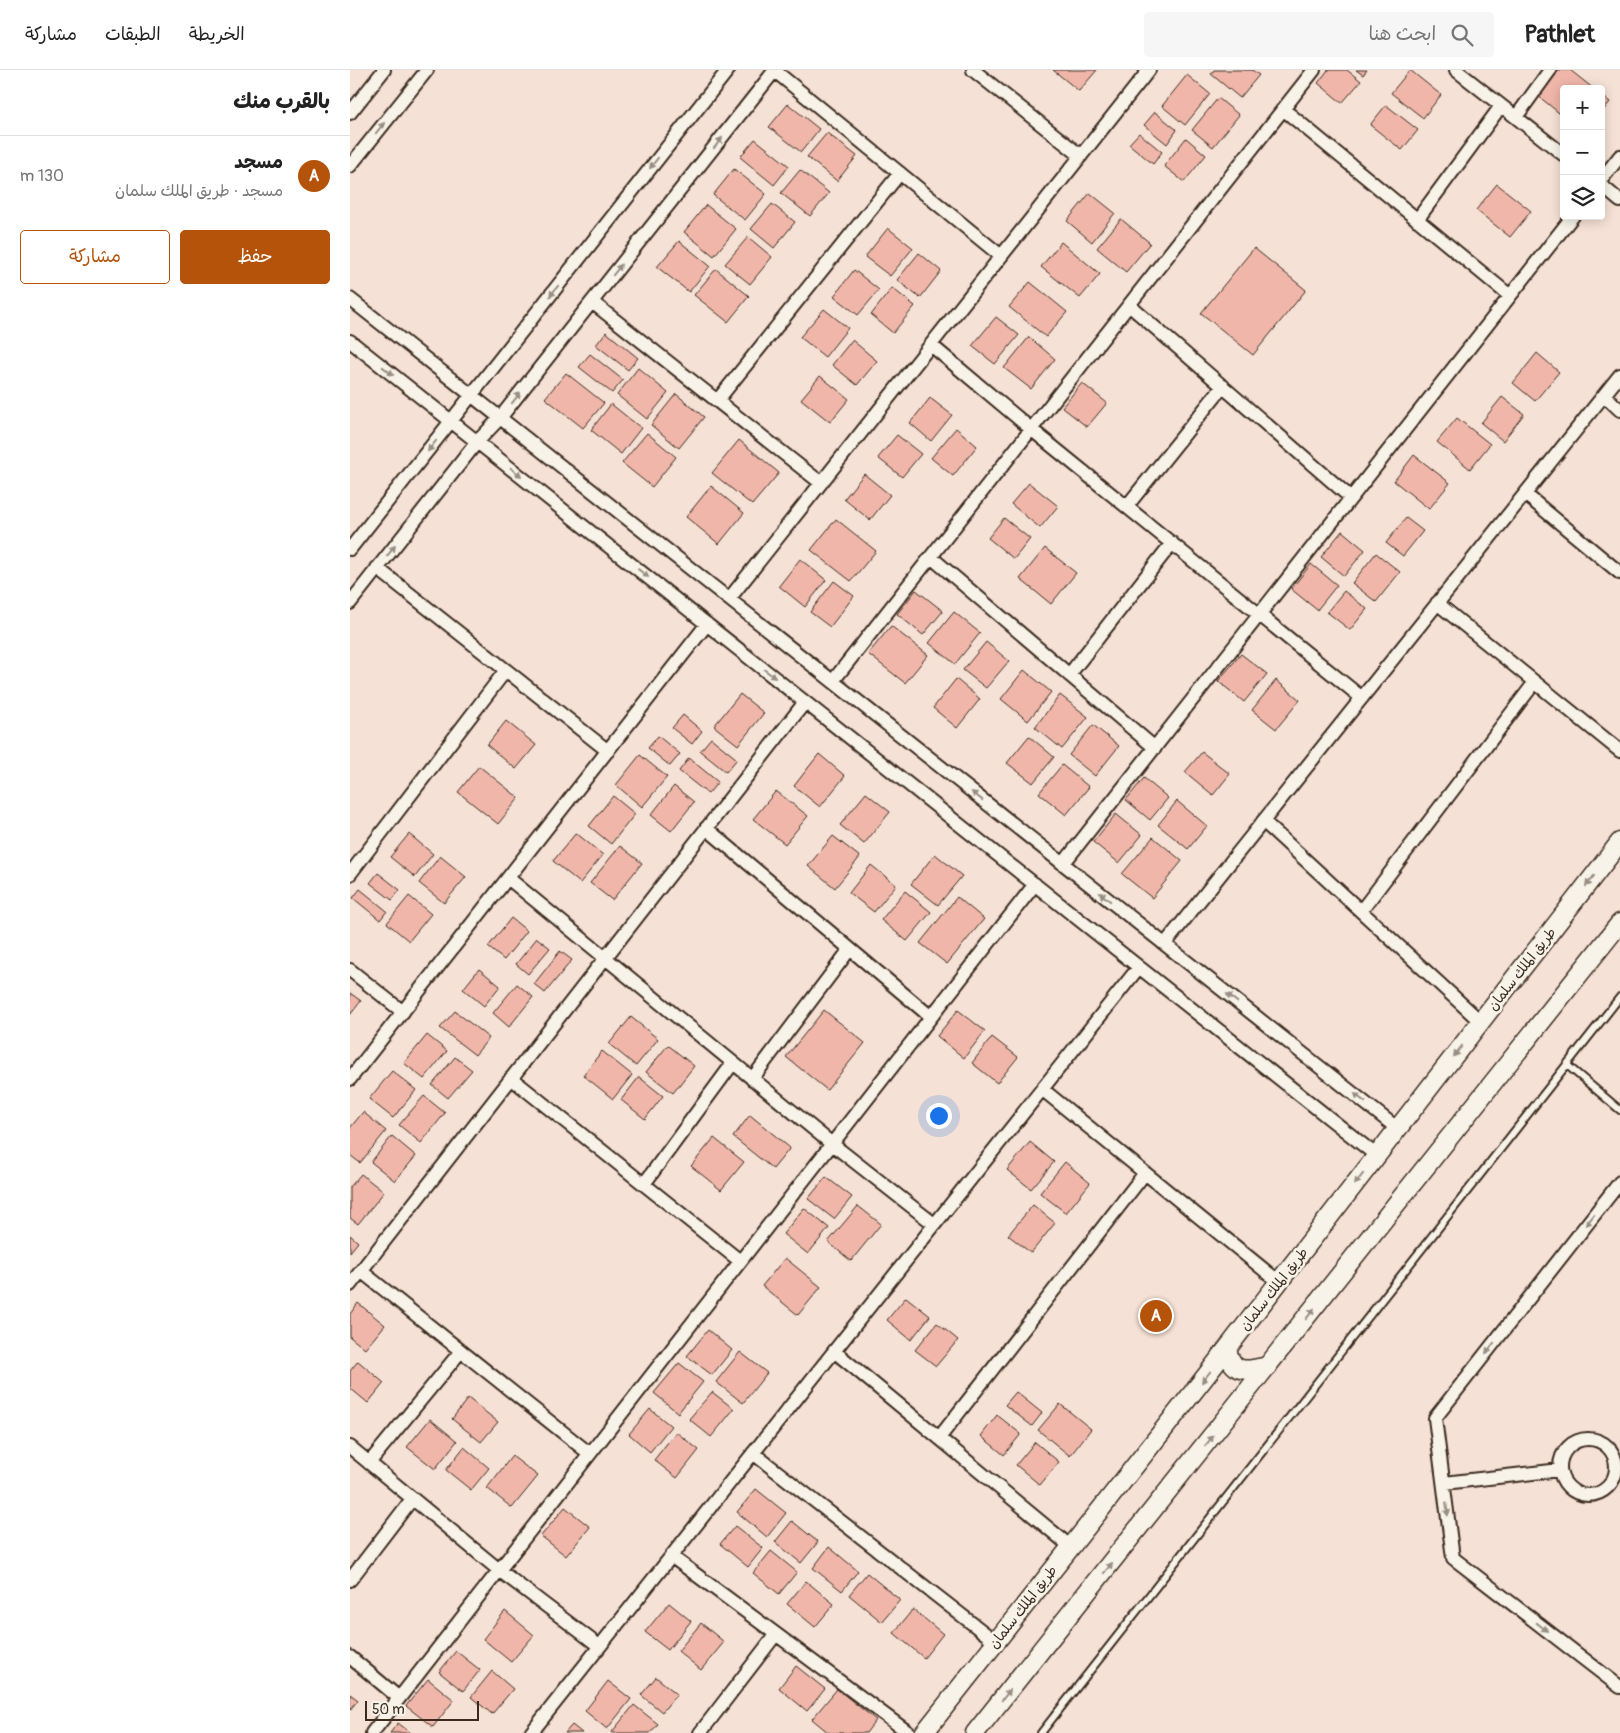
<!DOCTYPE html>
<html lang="ar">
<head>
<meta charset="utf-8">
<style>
  :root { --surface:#fff; --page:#f6f6f6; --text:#222; --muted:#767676; --line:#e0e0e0; --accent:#b45309 }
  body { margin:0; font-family:Pangolin,"Playpen Sans Arabic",sans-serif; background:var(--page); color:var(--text); direction:rtl }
  .controls { position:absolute; right:15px; top:15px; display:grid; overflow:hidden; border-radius:5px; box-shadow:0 2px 12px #0003 }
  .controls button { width:45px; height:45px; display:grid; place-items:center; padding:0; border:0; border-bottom:1px solid var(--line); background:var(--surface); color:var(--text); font:25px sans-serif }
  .scale { position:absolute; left:15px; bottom:12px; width:114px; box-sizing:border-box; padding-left:5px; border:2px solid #3b2a1e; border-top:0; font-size:14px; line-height:18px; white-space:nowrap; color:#3b2a1e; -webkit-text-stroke:4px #f7f3e8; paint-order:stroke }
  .you { position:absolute; left:588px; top:1045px; width:18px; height:18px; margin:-12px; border:4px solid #fff; border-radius:50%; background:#1a73e8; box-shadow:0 0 0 8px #1a73e833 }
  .badge { display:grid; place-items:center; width:32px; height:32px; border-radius:50%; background:var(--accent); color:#fff; font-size:16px; font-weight:700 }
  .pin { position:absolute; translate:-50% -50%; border:2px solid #fff; box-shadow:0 1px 5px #0006 }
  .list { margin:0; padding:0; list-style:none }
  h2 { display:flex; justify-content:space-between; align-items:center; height:65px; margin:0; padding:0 20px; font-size:21px }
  h2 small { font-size:16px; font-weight:400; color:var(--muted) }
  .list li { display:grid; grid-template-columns:32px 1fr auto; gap:15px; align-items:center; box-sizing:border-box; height:80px; padding:0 20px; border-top:1px solid var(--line) }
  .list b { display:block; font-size:19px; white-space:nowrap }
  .list p { margin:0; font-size:16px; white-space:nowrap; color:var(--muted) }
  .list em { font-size:16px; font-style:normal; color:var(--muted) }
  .actions { display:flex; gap:10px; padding:15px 20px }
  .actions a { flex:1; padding:11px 0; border:1px solid var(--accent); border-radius:5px; text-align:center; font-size:18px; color:var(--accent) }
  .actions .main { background:var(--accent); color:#fff }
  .icon { flex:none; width:28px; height:28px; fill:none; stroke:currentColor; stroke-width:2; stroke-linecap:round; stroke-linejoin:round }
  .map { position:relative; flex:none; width:1270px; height:1663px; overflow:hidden; direction:ltr }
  header { display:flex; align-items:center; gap:30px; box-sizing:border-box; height:70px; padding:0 25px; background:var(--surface); border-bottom:1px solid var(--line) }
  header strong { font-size:24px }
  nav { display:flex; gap:28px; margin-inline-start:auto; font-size:18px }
  .search { width:350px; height:45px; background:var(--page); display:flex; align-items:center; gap:12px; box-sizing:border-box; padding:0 18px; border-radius:5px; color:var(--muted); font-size:19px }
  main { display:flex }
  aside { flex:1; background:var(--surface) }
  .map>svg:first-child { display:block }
</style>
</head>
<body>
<header>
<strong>Pathlet</strong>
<div class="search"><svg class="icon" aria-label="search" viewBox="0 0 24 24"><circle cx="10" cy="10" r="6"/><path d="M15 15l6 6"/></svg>ابحث هنا</div>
<nav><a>الخريطة</a><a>الطبقات</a><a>مشاركة</a></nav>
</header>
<main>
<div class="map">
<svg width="1270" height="1663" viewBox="0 0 1270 1663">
  <rect width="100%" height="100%" fill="#f5e1d5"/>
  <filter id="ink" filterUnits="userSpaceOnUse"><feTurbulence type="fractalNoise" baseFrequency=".02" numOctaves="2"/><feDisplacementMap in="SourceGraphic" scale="10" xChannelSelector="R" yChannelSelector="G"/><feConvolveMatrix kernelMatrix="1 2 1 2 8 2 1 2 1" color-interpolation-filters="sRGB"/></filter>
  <g filter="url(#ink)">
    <path fill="#f0b6aa" stroke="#3b2a1e" d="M703,0H747L729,21Z
      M864,0H902L909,5L890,28L861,4Z
      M978,0H997L1011,11L992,33L968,13Z
      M1006,0H1017L1013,5Z
      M1060,0L1091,25L1073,48L1041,23Z
      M1208,0H1220L1244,19H1214V47L1187,25Z
      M837,5L860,24L835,55L812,36Z
      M1251,25L1260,32L1251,43Z
      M868,28L889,45L863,77L842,60Z
      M438,34L469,59L451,82L419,57Z
      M1036,35L1068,60L1052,80L1020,55Z
      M805,42L827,60L817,74L794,55Z
      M477,63L507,86L487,111L457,87Z
      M789,63L812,82L803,94L779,74Z
      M836,68L856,85L834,112L814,96Z
      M405,69L439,96L424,115L390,87Z
      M384,99L416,124L395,150L363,125Z
      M450,100L479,123L460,146L431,123Z
      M1147,114L1181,141L1160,167L1126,140Z
      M740,123L765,143L742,172L717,151Z
      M422,134L445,152L424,178L401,159Z
      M356,135L386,159L364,186L334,162Z
      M771,149L800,173L776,202L747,178Z
      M538,158L563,178L540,206L515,187Z
      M398,167L422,187L400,214L375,194Z
      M329,171L360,196L339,222L307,197Z
      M711,172L750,204L730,228L691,197Z
      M904,178L956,220L903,285L851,243Z
      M569,183L591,201L570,228L547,210Z
      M366,199L399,226L378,252L344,225Z
      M504,200L529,220L508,245L484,226Z
      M680,212L717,242L696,267L659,237Z
      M542,218L565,236L543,263L521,245Z
      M474,239L498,258L475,287L450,267Z
      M646,247L669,265L645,294L622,276Z
      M256,262L288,288L278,300L246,275Z
      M679,267L705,289L681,319L654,298Z
      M502,270L527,291L507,315L482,295Z
      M1187,283L1209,302L1185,331L1163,313Z
      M240,284L273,310L262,323L229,297Z
      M288,298L318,323L297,349L267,325Z
      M216,303L254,333L233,358L195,328Z
      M470,306L499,329L480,352L451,329Z
      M732,313L757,333L737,357L712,337Z
      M326,324L354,347L329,378L301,355Z
      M1152,327L1174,344L1153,371L1131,353Z
      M580,328L602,345L581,371L560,353Z
      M261,334L291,358L271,384L241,360Z
      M1107,348L1140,374L1120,399L1087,372Z
      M606,358L627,376L603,406L581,388Z
      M297,363L326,387L302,417L272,393Z
      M547,365L571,384L552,407L528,388Z
      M389,370L429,403L402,435L362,403Z
      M1064,385L1100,413L1079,439L1044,411Z
      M514,404L540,425L520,450L494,429Z
      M679,413L708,436L690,458L661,434Z
      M361,416L394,443L369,474L336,447Z
      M654,448L680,469L664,489L638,468Z
      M1056,448L1073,461L1053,486L1036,473Z
      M486,449L526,481L501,511L461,480Z
      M992,461L1015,480L994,506L971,487Z
      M695,478L726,503L701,534L670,509Z
      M1026,483L1050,502L1026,532L1002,513Z
      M450,489L476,510L455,537L429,516Z
      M961,494L987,515L967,540L941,519Z
      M484,511L504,526L480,557L460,542Z
      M566,520L593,541L573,565L547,544Z
      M994,521L1017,539L1000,560L977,542Z
      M604,542L630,563L605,594L579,573Z
      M541,556L578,585L555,613L518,584Z
      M636,572L659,591L636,618L613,600Z
      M891,584L917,604L894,632L868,611Z
      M674,600L701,622L678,651L651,629Z
      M606,609L630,629L607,658L583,638Z
      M926,610L950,630L926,659L902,640Z
      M390,624L414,643L388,675L364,656Z
      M710,625L738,647L712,679L685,657Z
      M333,645L352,661L342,674L322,658Z
      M156,651L186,675L166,699L137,675Z
      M743,655L769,676L745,706L719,685Z
      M308,666L330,684L320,696L298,678Z
      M679,666L704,687L683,713L657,693Z
      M361,668L387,689L376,702L350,681Z
      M852,682L880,704L863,725L835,702Z
      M469,684L495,706L470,737L444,716Z
      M290,685L317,707L292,737L266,715Z
      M339,688L368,712L358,724L329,701Z
      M712,695L739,717L716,745L689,723Z
      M129,696L169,728L148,754L108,722Z
      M794,708L818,728L800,750L776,730Z
      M324,716L344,732L321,761L301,745Z
      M426,721L458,746L435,774L403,749Z
      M516,723L540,742L514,774L490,755Z
      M263,726L285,744L261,774L239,756Z
      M827,731L857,756L838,779L808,755Z
      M766,744L792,765L769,793L743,772Z
      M226,763L253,785L230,813L203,791Z
      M59,764L83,784L65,807L40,787Z
      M483,766L510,787L485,818L458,796Z
      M803,767L832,791L802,828L772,804Z
      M270,776L292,793L262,830L240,813Z
      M585,784L612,806L588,835L561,814Z
      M90,786L116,807L94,833L69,813Z
      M521,795L546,815L524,842L499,823Z
      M28,803L50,820L42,830L20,813Z
      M10,819L37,841L30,850L3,828Z
      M555,821L581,842L557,871L531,850Z
      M59,826L81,844L59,871L37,853Z
      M607,827L634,849L597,894L570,873Z
      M161,848L177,861L154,890L138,877Z
      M187,868L200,878L178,904L166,894Z
      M210,881L222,890L195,923L184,914Z
      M129,899L150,916L134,936L113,919Z
      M167,914L183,927L159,957L143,943Z
      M0,923L11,931L0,945Z
      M474,940L515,973L477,1020L436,987Z
      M608,940L635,961L614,988L587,966Z
      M105,941L139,968L125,985L90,958Z
      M281,947L308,969L286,996L259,974Z
      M77,965L97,981L74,1009L54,993Z
      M642,967L668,987L647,1013L622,993Z
      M318,975L344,996L323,1023L296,1002Z
      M252,981L282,1005L263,1029L233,1005Z
      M105,987L122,1000L98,1028L82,1015Z
      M42,1001L66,1020L43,1048L19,1029Z
      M289,1007L313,1026L295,1049L271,1030Z
      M74,1026L95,1043L71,1073L49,1055Z
      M13,1042L36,1061L10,1093L0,1085V1058Z
      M400,1045L440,1078L423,1099L383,1067Z
      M42,1066L66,1086L45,1111L21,1092Z
      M364,1068L394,1092L371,1120L341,1096Z
      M680,1072L704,1092L681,1119L657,1100Z
      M715,1092L740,1113L716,1143L690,1123Z
      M11,1104L34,1122L8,1154L0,1148V1117Z
      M476,1107L502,1127L484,1149L458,1129Z
      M683,1135L705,1153L681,1183L658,1165Z
      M508,1136L531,1154L501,1191L478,1172Z
      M454,1138L479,1158L458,1184L433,1164Z
      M0,1165L8,1172L0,1182Z
      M435,1188L471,1217L448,1245L412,1216Z
      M556,1227L580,1246L561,1270L537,1250Z
      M8,1233L35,1255L15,1279L0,1267V1244Z
      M587,1253L608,1270L586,1296L565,1280Z
      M358,1260L382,1280L362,1305L337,1286Z
      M390,1282L417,1303L393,1333L366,1312Z
      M8,1291L34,1313L18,1333L0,1318V1301Z
      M329,1293L353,1312L328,1343L304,1323Z
      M362,1322L384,1339L361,1367L339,1349Z
      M666,1322L692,1343L682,1356L655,1335Z
      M118,1328L148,1352L131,1372L102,1349Z
      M710,1334L741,1359L720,1386L688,1360Z
      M300,1339L321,1356L300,1382L279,1364Z
      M647,1345L671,1364L654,1385L631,1366Z
      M80,1349L107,1371L85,1399L57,1377Z
      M326,1362L349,1380L327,1408L304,1390Z
      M685,1372L709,1392L690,1415L666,1395Z
      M114,1377L139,1398L121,1420L96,1400Z
      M162,1386L188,1406L162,1438L137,1418Z
      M406,1419L436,1443L417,1467L387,1442Z
      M215,1437L240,1457L216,1486L191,1466Z
      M442,1451L468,1472L451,1493L425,1472Z
      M385,1456L413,1478L398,1497L370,1474Z
      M479,1477L508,1501L492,1521L463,1498Z
      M421,1481L447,1502L429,1524L403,1503Z
      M517,1503L550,1530L532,1552L499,1525Z
      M456,1511L484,1534L465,1557L437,1534Z
      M319,1533L341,1551L318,1580L295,1562Z
      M563,1539L593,1564L574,1588L544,1563Z
      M155,1541L184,1565L161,1592L133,1569Z
      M351,1553L374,1572L351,1600L328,1581Z
      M106,1581L130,1600L113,1621L89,1602Z
      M446,1596L475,1619L457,1641L429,1618Z
      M142,1601L163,1619L142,1644L121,1627Z
      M306,1607L327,1624L312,1642L291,1625Z
      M78,1609L104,1630L83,1657L56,1636Z
      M258,1611L281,1629L257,1659L235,1641Z
      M487,1619L526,1650L516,1663H479L462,1649Z
      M0,1624L8,1630L0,1640Z
      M284,1635L308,1654L300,1663H263L262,1662Z
      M48,1653L61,1663H40Z
      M222,1655L232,1663H215Z"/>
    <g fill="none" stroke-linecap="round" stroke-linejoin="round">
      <defs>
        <path id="service" d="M1217,995L1270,1040
          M691,1663L1270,927"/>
        <path id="minor" d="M623,0L731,86
          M1106,0L1214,85
          M425,1L651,186
          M933,39L1160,226
          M0,43L34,0
          M1166,47L1200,0
          M0,96L77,0
          M1251,110L1270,86
          M1251,115L1270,131
          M1067,150L1151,36
          M0,229L1048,1059
          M242,232L471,413
          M779,235L1001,428
          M0,271L1027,1086
          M581,275L681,359L1012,628
          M1254,325L1270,340
          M367,331L550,103
          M1175,424L1270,503
          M777,436L873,316
          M0,479L378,0
          M581,487L805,678
          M27,498L258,681
          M379,529L799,0
          M0,533L127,372L150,348L425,0
          M1087,533L1270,681
          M719,605L822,473
          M483,611L964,0
          M913,751L1131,952
          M356,758L581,947
          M713,794L1223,146
          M0,804L156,600
          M158,808L482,1074L584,1154
          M1011,841L1185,612
          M815,874L1270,305
          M0,900L53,942
          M161,1008L390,1191
          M0,1009L357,554
          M402,1009L500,879
          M692,1019L929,1212
          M1270,1112L1085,1348L1103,1488L1270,1617
          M294,1114L383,993
          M11,1201L240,1384
          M0,1215L455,632
          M484,1281L721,1477
          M589,1368L795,1103
          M1210 1397a28 28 0 1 1 56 0a28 28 0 1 1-56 0Z
          M0,1377L149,1500L249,1576
          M403,1383L646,1572
          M19,1393L111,1281
          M1094,1413L1210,1400
          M321,1486L559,1663
          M0,1510L62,1429
          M0,1587L49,1628
          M22,1663L685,814
          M181,1663L789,897
          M350,1663L426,1564"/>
        <path id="secondary" d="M877,1279C882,1305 897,1301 918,1296
          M574,1663L859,1302L1270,772
          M625,1663L1270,853"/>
      </defs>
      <use href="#service" stroke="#3b2a1e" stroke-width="10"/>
      <use href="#minor" stroke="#3b2a1e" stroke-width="16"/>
      <use href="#secondary" stroke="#3b2a1e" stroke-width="21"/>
      <use href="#service" stroke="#f7f3e8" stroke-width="6"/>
      <use href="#minor" stroke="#f7f3e8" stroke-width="12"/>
      <use href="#secondary" stroke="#f7f3e8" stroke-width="18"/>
    </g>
    <defs><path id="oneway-solid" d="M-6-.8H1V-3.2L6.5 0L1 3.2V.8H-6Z" transform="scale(1.25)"/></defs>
    <g fill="#998e83">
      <use href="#oneway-solid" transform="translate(30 58) rotate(-51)"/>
      <use href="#oneway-solid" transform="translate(368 73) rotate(-52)"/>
      <use href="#oneway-solid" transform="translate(304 93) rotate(128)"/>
      <use href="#oneway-solid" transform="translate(267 200) rotate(-52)"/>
      <use href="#oneway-solid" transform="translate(204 221) rotate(128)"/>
      <use href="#oneway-solid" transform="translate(38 301) rotate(38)"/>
      <use href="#oneway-solid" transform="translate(166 328) rotate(-52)"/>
      <use href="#oneway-solid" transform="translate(82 376) rotate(128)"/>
      <use href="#oneway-solid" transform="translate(166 402) rotate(38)"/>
      <use href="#oneway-solid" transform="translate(41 481) rotate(-52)"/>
      <use href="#oneway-solid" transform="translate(293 503) rotate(38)"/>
      <use href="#oneway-solid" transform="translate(420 604) rotate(38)"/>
      <use href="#oneway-solid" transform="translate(627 726) rotate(-142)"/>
      <use href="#oneway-solid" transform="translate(1240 811) rotate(128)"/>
      <use href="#oneway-solid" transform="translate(755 827) rotate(-142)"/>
      <use href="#oneway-solid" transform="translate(882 928) rotate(-142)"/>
      <use href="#oneway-solid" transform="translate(1108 981) rotate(128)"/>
      <use href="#oneway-solid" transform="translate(1010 1028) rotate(-142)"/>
      <use href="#oneway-solid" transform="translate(1009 1109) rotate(128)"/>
      <use href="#oneway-solid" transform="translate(1240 1150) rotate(128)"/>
      <use href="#oneway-solid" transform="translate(960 1244) rotate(-52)"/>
      <use href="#oneway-solid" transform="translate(1140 1278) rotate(128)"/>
      <use href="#oneway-solid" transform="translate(856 1307) rotate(128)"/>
      <use href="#oneway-solid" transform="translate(859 1371) rotate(-51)"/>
      <use href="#oneway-solid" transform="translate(1097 1439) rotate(83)"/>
      <use href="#oneway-solid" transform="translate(758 1498) rotate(-51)"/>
      <use href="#oneway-solid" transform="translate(1192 1557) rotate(38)"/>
      <use href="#oneway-solid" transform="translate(656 1625) rotate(-51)"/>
    </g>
  </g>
  <g text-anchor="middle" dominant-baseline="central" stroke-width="5" stroke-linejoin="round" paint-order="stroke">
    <g font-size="14" fill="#3b2a1e" stroke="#f7f3e8">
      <text transform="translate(1172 899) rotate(-52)">طريق الملك سلمان</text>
      <text transform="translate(924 1219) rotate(-52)">طريق الملك سلمان</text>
      <text transform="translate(673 1537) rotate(-52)">طريق الملك سلمان</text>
    </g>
  </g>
</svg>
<div class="controls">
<button>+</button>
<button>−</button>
<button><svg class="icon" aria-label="layers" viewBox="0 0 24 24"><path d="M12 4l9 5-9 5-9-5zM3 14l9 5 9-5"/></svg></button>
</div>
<div class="scale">50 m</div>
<div class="you"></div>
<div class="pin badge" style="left:806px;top:1246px">A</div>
</div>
<aside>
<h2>بالقرب منك<small></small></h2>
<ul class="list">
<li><span class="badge">A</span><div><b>مسجد</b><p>مسجد · طريق الملك سلمان</p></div><em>130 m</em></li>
</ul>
<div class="actions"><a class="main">حفظ</a><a>مشاركة</a></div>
</aside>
</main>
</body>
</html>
